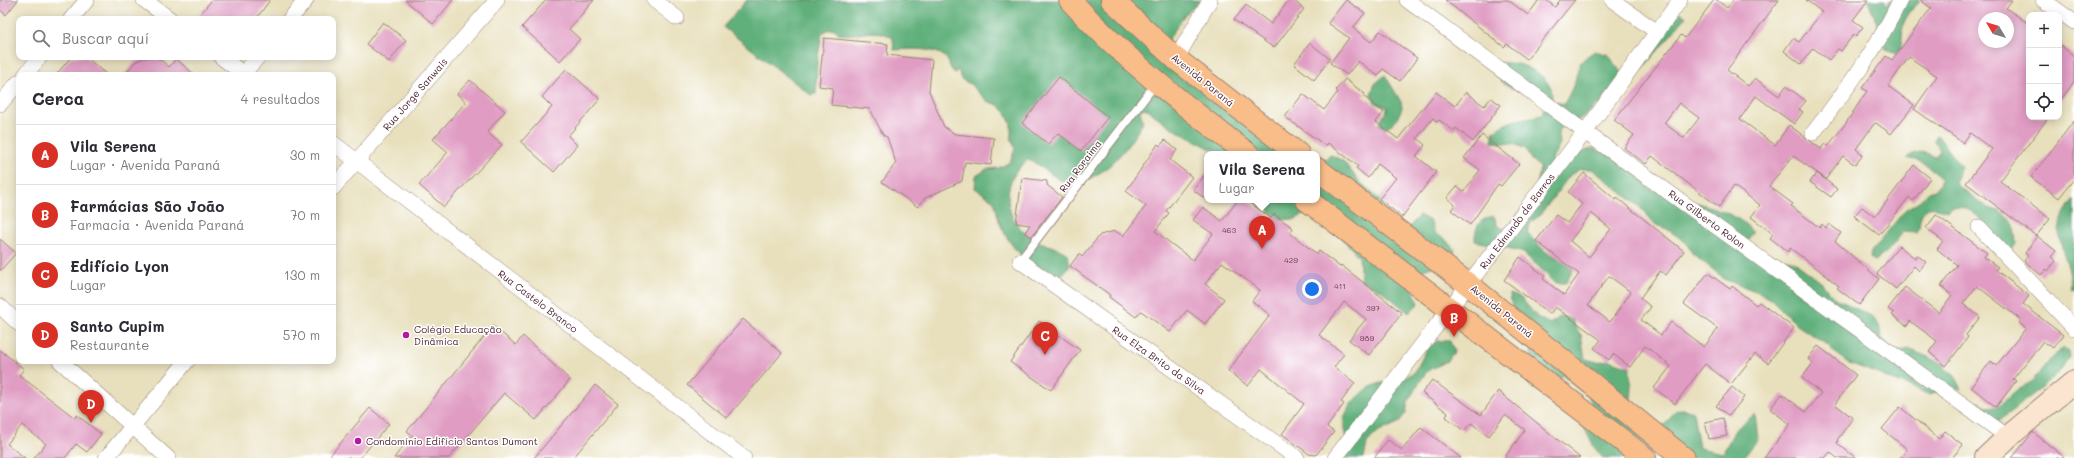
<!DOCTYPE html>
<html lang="es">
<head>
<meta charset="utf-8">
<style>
  :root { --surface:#fff; --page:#f7f7f7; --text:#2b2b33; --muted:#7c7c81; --line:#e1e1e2; --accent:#d93025 }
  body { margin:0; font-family:Mali,sans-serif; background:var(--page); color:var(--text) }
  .controls { position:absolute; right:12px; top:12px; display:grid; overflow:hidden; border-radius:8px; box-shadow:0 2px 10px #0003 }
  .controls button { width:36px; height:36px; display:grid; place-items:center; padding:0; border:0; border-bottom:1px solid var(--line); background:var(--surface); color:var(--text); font:20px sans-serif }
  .compass { position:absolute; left:1978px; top:12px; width:36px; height:36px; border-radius:50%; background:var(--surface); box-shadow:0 2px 10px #0003; rotate:308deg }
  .you { position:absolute; left:1312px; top:289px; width:14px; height:14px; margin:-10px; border:3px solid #fff; border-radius:50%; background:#1a73e8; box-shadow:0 0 0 6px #1a73e833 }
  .badge { display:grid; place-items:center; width:26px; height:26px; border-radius:50%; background:var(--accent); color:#fff; font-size:13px; font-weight:700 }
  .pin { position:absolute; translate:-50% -33px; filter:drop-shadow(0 1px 2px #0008) }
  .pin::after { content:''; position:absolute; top:21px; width:14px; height:12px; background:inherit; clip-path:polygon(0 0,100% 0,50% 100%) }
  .popup { position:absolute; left:1204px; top:151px; width:116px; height:52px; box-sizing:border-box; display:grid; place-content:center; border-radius:8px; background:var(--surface); filter:drop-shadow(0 1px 3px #0005); font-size:13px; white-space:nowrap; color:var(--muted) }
  .popup b { font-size:15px; color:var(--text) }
  .popup::after { content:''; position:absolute; left:50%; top:100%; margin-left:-8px; border:8px solid transparent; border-top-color:var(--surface) }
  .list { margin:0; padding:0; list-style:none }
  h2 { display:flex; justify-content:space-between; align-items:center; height:52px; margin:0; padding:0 16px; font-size:17px }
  h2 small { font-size:13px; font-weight:400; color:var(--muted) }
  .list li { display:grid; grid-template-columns:26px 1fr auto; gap:12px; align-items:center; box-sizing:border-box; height:60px; padding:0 16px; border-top:1px solid var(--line) }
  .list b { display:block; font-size:15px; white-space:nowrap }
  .list p { margin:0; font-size:13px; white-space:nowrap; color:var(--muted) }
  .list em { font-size:13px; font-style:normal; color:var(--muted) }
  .icon { flex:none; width:22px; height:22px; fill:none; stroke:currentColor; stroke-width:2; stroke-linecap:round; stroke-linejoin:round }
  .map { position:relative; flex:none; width:2074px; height:458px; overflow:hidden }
  .search { position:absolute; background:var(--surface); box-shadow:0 2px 10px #0003; left:16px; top:16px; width:320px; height:44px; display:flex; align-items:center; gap:10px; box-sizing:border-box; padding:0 14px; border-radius:8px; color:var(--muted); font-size:15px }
  .panel { position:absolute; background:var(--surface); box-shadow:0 2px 10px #0003; left:16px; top:72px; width:320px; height:292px; border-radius:8px }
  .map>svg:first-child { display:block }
</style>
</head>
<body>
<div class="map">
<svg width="2074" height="458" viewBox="0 0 2074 458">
  <rect width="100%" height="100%" fill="#fff"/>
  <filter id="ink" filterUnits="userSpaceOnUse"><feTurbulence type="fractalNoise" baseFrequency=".025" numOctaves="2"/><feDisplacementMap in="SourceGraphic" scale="8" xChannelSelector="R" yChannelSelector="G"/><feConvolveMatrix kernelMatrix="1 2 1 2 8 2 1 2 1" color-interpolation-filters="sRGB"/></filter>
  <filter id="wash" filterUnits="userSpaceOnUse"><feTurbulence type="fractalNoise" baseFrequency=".012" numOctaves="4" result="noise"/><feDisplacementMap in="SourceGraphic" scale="16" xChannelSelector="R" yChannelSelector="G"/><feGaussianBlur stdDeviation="0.9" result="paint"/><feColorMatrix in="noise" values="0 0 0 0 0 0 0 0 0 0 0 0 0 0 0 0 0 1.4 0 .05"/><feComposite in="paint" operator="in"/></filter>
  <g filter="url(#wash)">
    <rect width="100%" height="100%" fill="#e8e0bd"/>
    <path fill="#60b07c" stroke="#556854" d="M747,0H1201L1185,15L1171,35L1165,49L1291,140L1306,144L1313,154H1224L1207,147L1174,129L1145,108L1140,110L1143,123C1127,147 1117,164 1091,178C1085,182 1075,186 1068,183C1051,178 1045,166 1028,160C999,180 1002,222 1034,239C1045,245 1057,247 1068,254L1070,266L1062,275L1050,277C1029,265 1011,249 1001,226C997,218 997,209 994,201L975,188L976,176L987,169L999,168L1010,162L1015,149L1011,137V124L1006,113L998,105L987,101L970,84L961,79L958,69L955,73C949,69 950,63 946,58C936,47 907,49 894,50L893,38C875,26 859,37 839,34L835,29L827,30L822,34L817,63L816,94L811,95L723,27Z
      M1868,0H1885L1886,6L1889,0H1920C1914,6 1904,19 1903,26C1901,36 1904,45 1897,53L1886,49L1879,35L1877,23Z
      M1680,12L1686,17L1643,68L1623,96L1614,103L1596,105C1591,111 1585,117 1578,120C1568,124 1566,122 1558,131L1560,143L1552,159L1559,167L1569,159L1592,148L1604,152L1644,177L1649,189L1662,193L1673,185C1678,190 1686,199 1692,201C1714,208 1737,213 1753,232L1747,241L1767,255L1792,260L1822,283L1829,293L1839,300L1871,316L1879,325L1881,337L1895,352L1909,349L1944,364L1946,369L1955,376L1962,389L1950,388L1928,394L1847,362L1836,354L1828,345L1797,325L1771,299L1761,293L1726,280L1692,253L1687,243L1667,229L1656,225L1640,207L1592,169H1580L1570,175L1540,215L1531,222L1527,233L1546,252L1558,258L1573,270L1566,283H1554L1547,274L1521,251L1475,241C1475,226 1479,219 1494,216L1498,227L1506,229L1536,192L1540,167L1531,160L1526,149L1514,144L1492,142L1494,131C1512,118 1521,120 1542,115L1545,102L1524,91L1512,88L1502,82L1494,74L1498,63C1518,61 1539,69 1550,86C1552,90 1552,97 1552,101L1564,104C1568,97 1572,89 1575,81C1579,64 1579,61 1595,51L1609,55L1615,65L1623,73Z
      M1385,75L1401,102L1402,108L1396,121L1385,128L1379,124L1388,108L1375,103L1371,94L1375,84Z
      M1937,135L1961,166L1956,184L1987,207L1999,211L2010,219L2014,225L2016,244L2009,252C1994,236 1976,203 1951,207L1948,211C1936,208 1924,202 1920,220C1919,225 1920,227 1917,232L1904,231L1887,252L1875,261L1870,258L1871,252L1906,209L1916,204L1929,192L1935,190L1939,185L1941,179C1927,165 1927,162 1907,158C1917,150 1924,151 1935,157L1939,151L1934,140Z
      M1331,155L1343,161L1359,181L1379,199L1382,206L1401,233L1411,226L1419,215L1430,221L1435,233L1447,241L1455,250L1451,262C1426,268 1401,272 1419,303L1409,313L1382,291L1361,280L1359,257L1334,229L1315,214L1303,215L1293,220L1278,218L1261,203L1260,200H1317V158L1320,162Z
      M2074,199V289L2071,288C2070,247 2043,238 2074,199Z
      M1510,294L1521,298L1537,317L1550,324L1561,316L1573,320L1574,325L1581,335L1585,359L1597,362L1609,360L1630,367C1629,377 1631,379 1632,386C1632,393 1630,399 1631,406L1650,420L1662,426C1677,417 1669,403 1693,412L1699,448L1723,453L1735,430L1755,414L1758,439L1743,458H1603L1594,447L1583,425L1591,402L1585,387L1562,375L1558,383L1531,357L1532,332L1513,317Z
      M1437,341H1450L1454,352L1447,361L1426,372L1408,401L1406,413L1398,423L1375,434L1367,443L1364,458H1337L1347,441L1344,430V418L1350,405L1368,388L1381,383L1394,382L1415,372L1427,349Z
      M2063,348L2068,351L2069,357L2059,372L2040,389L1997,422L1974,404L1979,402C1994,417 2006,398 2017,390C2022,386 2027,385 2031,382C2042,371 2051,358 2063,348Z"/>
    <g id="blocks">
      <path fill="#e09cc3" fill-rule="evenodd" d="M0,0H18L6,15L0,10Z
        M212,0H270L256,19H196Z
        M405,0H453L433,24Z
        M546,0H594L569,29L580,39L560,61L522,27Z
        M1289,0H1293L1304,9L1274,48L1234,20L1246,5L1271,24Z
        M1346,0L1365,13L1353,28L1371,42L1380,31L1417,58L1400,81L1383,69L1378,76L1358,61L1347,75L1330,63L1349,38L1328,23Z
        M1445,0H1508L1528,15L1539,0H1546L1555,7L1560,0H1575L1527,59L1507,44L1504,47Z
        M1714,0H1717L1727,8L1733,0H1779L1727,70L1748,86L1755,78L1779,96L1786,86L1806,101L1799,109L1803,112L1794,124L1756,96L1740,119L1775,145L1789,125L1821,149L1825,143L1828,146L1846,123L1867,91L1862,88L1886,56L1892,60L1931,8L1920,0H2012L2006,8L2029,24V117H2049L2000,181L2050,219L2036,236L1966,183L1992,149L1970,133L1963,143L1914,109L1937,76L1909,57L1888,86L1914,105L1891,134L1876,123L1874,124L1856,149L1863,155L1855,165L1843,156L1826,179L1793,156L1769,186L1793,204L1791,206L1820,228L1822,224L1826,228L1829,224L1841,233L1835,241L1879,279L1859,305L1837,288L1839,286L1814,266L1790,248L1788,252L1770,238L1773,234L1751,217L1760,205L1734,186L1719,207L1652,156L1646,164L1624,148L1634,135L1614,120L1681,35L1685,38ZM1984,18H2008V42H1984ZM1679,103L1699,118L1684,138L1664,123Z
        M1806,0H1868L1853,20L1863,27L1856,36L1854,34L1841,51L1838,49L1829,60L1813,48L1801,64L1784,51L1793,38L1799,42L1822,12Z
        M383,22L406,40L389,62L366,44Z
        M824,38L888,44L887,55L932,60L929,91L944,127L955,134L994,138L991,165L965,162L962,181L925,198L918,207L882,182L896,163L887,137L883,135L870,109L831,105L833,88L819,86Z
        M1310,43L1330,59L1314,80L1294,64Z
        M2059,44L2074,56V82L2059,102Z
        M71,57H86L107,75H56Z
        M154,57L161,60L169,67L176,59L195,75H124L135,62L143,58Z
        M566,69L600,99L568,136L577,145L554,172L521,142L552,107L542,97Z
        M1059,77L1108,117L1081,151L1058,133L1048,144L1022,123Z
        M1345,79L1365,94L1363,96L1384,112L1376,122L1398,139L1436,92L1455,106L1466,92L1484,106L1491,98L1501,105L1473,142L1456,128L1454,131L1439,120L1437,122L1433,118L1417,138L1425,145L1416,156L1436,172L1402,217L1379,199L1396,178L1378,164L1368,178L1356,168L1358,166L1328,143L1326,146L1285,117L1303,94L1324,110L1338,92L1336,90Z
        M470,80L505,111L487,132L502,145L444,207L419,185L448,152L433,139L466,102L457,94Z
        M2074,121V179L2059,198L2031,177Z
        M1482,135L1519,164L1501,186L1498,184L1470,225L1451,210L1455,205L1447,198L1457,186L1464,191L1480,170L1464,158Z
        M1165,140L1177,150L1170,160L1192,177L1166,211L1169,213L1155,231L1174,246L1193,260L1213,234L1193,220L1203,207L1222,221L1238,200H1246L1271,218L1274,214L1293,228L1290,233L1300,241L1317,254L1319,251L1340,267L1341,265L1402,313L1369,355L1349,340L1366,319L1344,302L1319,335L1344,354L1334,367L1355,383L1341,402L1344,404L1327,427L1334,432L1316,455L1309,454L1282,434L1304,404L1261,369L1248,386L1228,371L1270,315L1252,301L1260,290L1222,262L1205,284L1224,299L1205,324L1187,310L1170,332L1141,311L1136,317L1109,297L1110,295L1070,266L1079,254L1082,257L1100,235L1115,231L1123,236L1146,206L1126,191L1158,144L1160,146Z
        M1914,165L1930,178L1913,201L1909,197L1879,235L1854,216L1862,207L1875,217Z
        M1207,172V200L1193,190Z
        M1584,173L1616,200L1617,198L1684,251L1666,275L1660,271L1640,298L1651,307L1641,320L1661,335L1671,322L1704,347L1718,329L1684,304L1708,273L1730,289L1732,286L1756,305L1759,302L1794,328L1768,363L1755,354L1731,384L1705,364L1675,404L1654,388L1671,366L1645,346L1630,367L1613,354L1609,360L1594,348L1601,340L1555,307L1550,314L1504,280L1520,257L1545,276L1543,279L1564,295L1579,274L1536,241L1556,215L1567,223L1582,204L1568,192ZM1591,213L1611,229L1589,257L1570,241ZM1609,276L1631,292L1610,322L1588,305Z
        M1817,173L1837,189L1831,197L1810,182Z
        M1022,178L1047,181V185L1062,197L1031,237L1025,232L1030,225L1016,223Z
        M1936,215L1987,253L1984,257L1998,267L1996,270L2029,296L2023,304L2063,335L2053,348L2043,341L2013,379L2016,381L1996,407L1971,387L1991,361L1996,366L2026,328L2019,323L2021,320L1977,286L1963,304L1980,317L1966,335L1968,337L1946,366L1929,352L1937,341L1910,321L1907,326L1892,315L1894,313L1888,309L1905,287L1939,313L1952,295L1941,286L1957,265L1937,249L1943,241L1926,228Z
        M2037,236L2056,251L2051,257L2056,261L2048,271L2046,269L2041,275L2024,261L2028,256L2025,253Z
        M0,239L16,253L0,271Z
        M1899,246L1915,258L1917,255L1926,262L1919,271L1914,266L1896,289L1877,274Z
        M743,319L782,353L727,418L687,385Z
        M1039,321L1080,350L1051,390L1010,362Z
        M493,326L516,345L523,336L570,380L536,420L504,393L449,458H394L412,435L407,431Z
        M1818,346L1856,375L1835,404L1853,418L1837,440L1838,441L1837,443L1856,458H1837L1830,452L1825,458H1764L1790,424L1770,409L1782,394L1806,412L1821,393L1802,378L1813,363L1808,359Z
        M0,350L24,369L19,375L75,418L77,415L101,434L87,452L76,444L65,458H34L46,444L22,425L7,444L25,458H0Z
        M1432,380L1481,415L1498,391L1580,458H1504L1525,430L1505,415L1489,436L1471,423L1464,431L1446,417L1448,413L1422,393Z
        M595,385L618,404L573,458H534Z
        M1732,387L1744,397L1729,416L1716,406Z
        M1900,407L1939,439L1945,431L1963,445L1952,458H1900L1907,449L1882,429Z
        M370,408L389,424L360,458H328Z
        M1723,418L1727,436L1709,439L1705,422Z
        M1421,427L1461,458H1374L1388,440L1402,450Z
        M2033,432L2065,458H2012Z"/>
    </g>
  </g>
  <g filter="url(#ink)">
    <use href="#blocks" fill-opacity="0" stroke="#998074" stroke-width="1"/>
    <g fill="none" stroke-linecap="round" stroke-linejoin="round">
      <defs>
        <path id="lane" d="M1020,261L1156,83"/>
        <path id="street" d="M144,0L170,19
          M654,0L677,18
          M1407,0L1585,132L2008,437
          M1612,0L1657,32
          M2043,0L2074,22
          M71,19L87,0
          M290,19L306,0
          M221,57L245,75
          M1176,59L1210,0
          M243,74L258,57
          M25,75L40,57
          M0,104L19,82
          M1813,133C1845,91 1878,48 1900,0
          M333,143L744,458
          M333,188L497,0
          M1979,227L2074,328
          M1020,261L1297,458
          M0,306L19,324
          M60,361L168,458
          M106,458L187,361
          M1335,458L1585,132L1680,0"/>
        <path id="secondary" d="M1986,458L2008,437L2074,382"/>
        <path id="primary" d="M1070,0C1123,58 1185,106 1248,154
          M1112,0L1176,59L1298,154
          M1317,169L1469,285L1684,458
          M1307,200L1645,458"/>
      </defs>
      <use href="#lane" stroke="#998074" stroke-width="10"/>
      <use href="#street" stroke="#998074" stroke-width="16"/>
      <use href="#secondary" stroke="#998074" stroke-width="24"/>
      <use href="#primary" stroke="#998074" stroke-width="24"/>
      <use href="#lane" stroke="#fff" stroke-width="8"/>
      <use href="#street" stroke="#fff" stroke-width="15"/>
      <use href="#secondary" stroke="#fce5d0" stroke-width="22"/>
      <use href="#primary" stroke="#f8bd89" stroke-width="22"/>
    </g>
  </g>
  <g fill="#b5179e" stroke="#fff" stroke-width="1.5">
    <circle cx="406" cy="335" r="4"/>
    <circle cx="358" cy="441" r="4"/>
  </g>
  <g text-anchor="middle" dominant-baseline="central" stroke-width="3" stroke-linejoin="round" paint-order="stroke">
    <g font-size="8" fill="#703e51">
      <text x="1229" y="230">463</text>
      <text x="1291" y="260">429</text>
      <text x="1340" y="286">411</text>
      <text x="1373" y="308">397</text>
      <text x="1367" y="338">989</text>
    </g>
    <g font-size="10" fill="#4a1f2b" stroke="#fff">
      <text transform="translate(1203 80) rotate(39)">Avenida Paraná</text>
      <text transform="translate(415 94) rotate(-49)">Rua Jorge Sanwais</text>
      <text transform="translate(1080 166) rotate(-53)">Rua Roraima</text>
      <text transform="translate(1707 219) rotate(36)">Rua Gilberto Rolon</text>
      <text transform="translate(1517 221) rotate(-53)">Rua Edmundo de Barros</text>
      <text transform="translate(538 301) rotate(37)">Rua Castelo Branco</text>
      <text transform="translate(1502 311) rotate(39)">Avenida Paraná</text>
      <text transform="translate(1159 360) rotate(35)">Rua Elza Brito da Silva</text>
    </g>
    <g font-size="10" fill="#4a1f2b" stroke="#fff" text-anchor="start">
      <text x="414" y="329">Colégio Educação<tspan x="414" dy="12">Dinâmica</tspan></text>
      <text x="366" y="441">Condomínio Edifício Santos Dumont</text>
    </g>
  </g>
</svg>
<div class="controls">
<button>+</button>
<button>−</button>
<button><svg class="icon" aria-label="locate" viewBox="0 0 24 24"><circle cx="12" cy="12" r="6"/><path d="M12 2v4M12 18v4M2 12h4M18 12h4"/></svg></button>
</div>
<svg class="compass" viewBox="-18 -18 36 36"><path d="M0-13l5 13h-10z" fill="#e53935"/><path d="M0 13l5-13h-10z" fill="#7c7c81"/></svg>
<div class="you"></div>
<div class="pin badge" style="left:1262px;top:249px">A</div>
<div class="popup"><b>Vila Serena</b>Lugar</div>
<div class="pin badge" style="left:1454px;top:337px">B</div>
<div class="pin badge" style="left:1045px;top:355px">C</div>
<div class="pin badge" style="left:91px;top:423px">D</div>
<div class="search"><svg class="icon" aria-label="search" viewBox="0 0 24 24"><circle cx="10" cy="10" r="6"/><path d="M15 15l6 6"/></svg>Buscar aquí</div>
<section class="panel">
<h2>Cerca<small>4 resultados</small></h2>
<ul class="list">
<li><span class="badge">A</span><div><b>Vila Serena</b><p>Lugar · Avenida Paraná</p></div><em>30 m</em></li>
<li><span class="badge">B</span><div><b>Farmácias São João</b><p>Farmacia · Avenida Paraná</p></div><em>70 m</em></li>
<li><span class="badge">C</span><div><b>Edifício Lyon</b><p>Lugar</p></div><em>130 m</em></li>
<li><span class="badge">D</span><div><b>Santo Cupim</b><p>Restaurante</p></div><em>570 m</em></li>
</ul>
</section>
</div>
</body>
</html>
